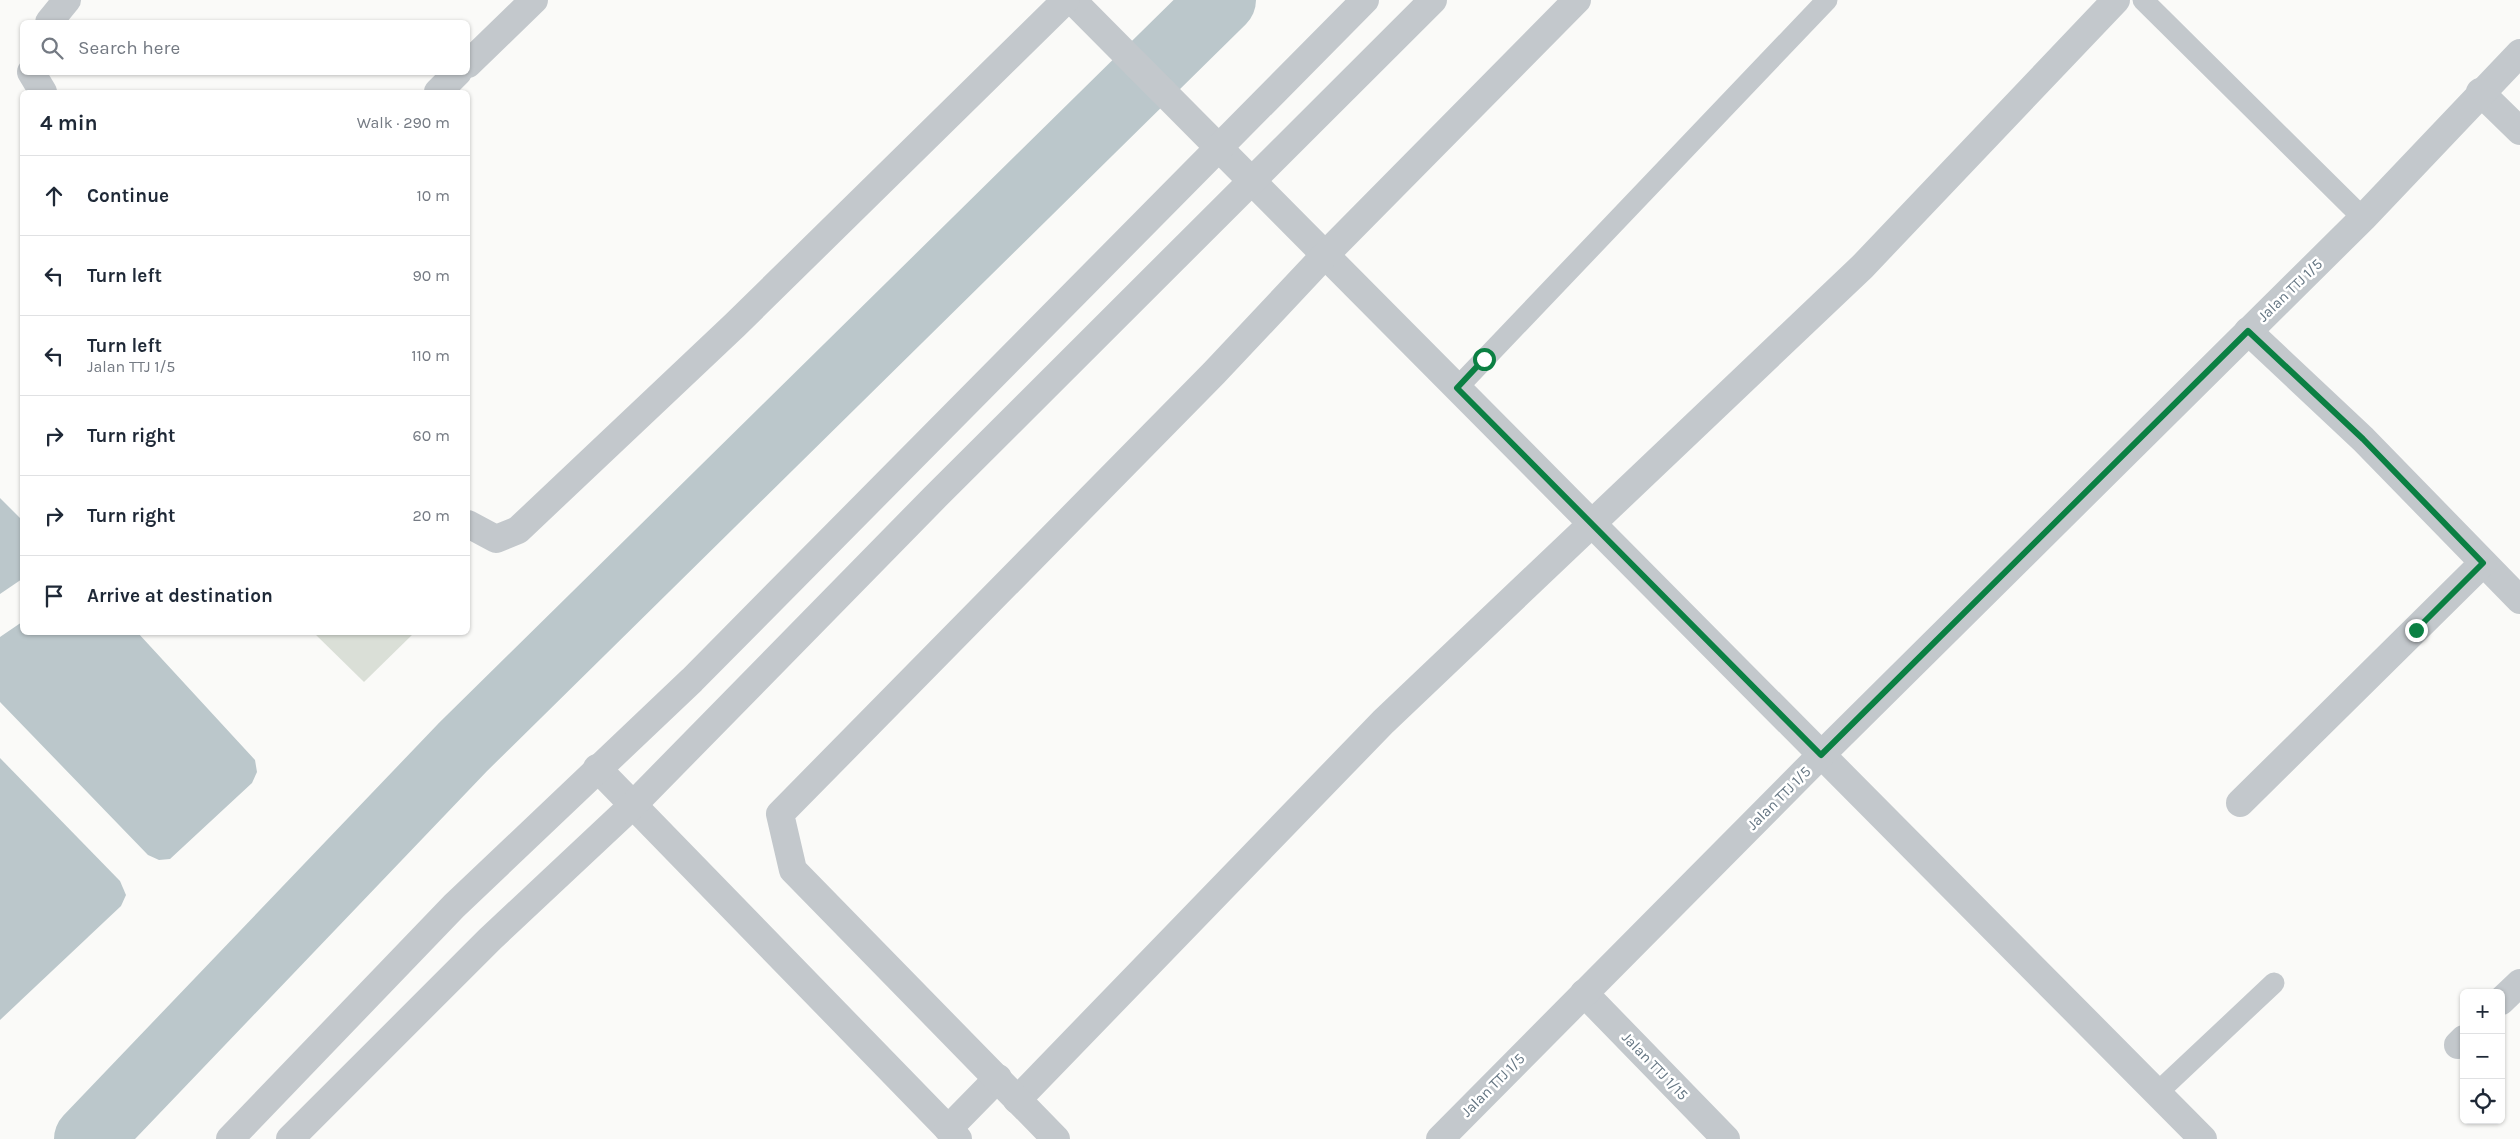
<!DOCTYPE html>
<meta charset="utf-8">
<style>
:root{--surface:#fff;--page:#f6f6f7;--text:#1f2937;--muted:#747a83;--line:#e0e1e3}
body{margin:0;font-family:Karla,sans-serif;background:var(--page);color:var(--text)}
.controls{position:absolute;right:15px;bottom:15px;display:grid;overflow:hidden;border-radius:8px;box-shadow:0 1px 4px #0004}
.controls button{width:45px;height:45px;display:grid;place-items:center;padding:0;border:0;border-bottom:1px solid var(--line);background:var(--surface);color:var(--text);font:25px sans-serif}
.stop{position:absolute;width:15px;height:15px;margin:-11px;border:4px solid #0b8043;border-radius:50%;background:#fff}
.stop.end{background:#0b8043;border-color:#fff;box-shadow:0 1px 5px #0008}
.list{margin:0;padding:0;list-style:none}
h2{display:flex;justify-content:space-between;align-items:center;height:65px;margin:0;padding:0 20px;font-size:21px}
h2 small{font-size:16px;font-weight:400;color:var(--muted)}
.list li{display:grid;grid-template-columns:32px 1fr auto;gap:15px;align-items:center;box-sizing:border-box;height:80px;padding:0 20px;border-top:1px solid var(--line)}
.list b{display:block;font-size:19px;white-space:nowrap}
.list p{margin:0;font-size:16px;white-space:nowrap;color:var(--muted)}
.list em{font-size:16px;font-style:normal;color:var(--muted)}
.icon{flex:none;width:28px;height:28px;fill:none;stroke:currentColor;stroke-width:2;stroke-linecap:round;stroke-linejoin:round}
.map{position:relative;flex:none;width:2520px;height:1139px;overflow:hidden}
.search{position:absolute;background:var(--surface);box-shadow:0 1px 4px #0004;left:20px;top:20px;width:450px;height:55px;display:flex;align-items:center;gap:12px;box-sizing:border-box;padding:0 18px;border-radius:8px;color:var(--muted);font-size:19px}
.panel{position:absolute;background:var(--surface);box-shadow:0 1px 4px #0004;left:20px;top:90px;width:450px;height:545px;border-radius:8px}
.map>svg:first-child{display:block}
</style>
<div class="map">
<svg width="2520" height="1139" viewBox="0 0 2520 1139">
<rect width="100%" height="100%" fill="#fafaf8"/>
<polygon fill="#dadfd7" points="314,633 414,633 364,682"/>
<g fill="#bbc7cb">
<polygon points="0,498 22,520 22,579 0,594"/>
<polygon points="22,622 22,632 138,633 255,760 257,772 252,783 170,859 159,860 148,855 0,702 0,637"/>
<polygon points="0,758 120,881 126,895 121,906 0,1020"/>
</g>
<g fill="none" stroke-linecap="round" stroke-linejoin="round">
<polyline stroke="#bbc7cb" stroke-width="68" points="88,1139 463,747 1222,0"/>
<g stroke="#c3c8cc" stroke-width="21">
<polyline points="2143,0 2363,218"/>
<polyline points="1457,388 1827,0"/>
<polyline points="2157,1093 2274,983"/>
</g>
<g stroke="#c3c8cc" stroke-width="28">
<polyline points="1072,0 2203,1139"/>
<polyline points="49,22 67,0"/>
<polyline points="468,64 534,0"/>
<polyline points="31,72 43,92"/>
<polyline points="438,92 458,72"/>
<polyline points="2480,92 2520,131"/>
<polyline points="2248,331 2363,439 2520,600"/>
<polyline points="468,524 496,539 518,530 735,325 1066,0"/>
<polyline points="597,768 958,1139"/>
<polyline points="2240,803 2483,563"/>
<polyline points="1584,993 1726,1139"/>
<polyline points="2501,1001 2520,983"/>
<polyline points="2458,1045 2464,1039"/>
<polyline points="1017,1100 1383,722 1862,267 2116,0"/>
<polyline points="948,1129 998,1078"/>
<polyline points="1056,1139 793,870 780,814 1214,373 1325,255 1577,0"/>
<polyline points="1440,1139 1821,755 2363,218 2520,53"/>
</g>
<g stroke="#c3c8cc" stroke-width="28">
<polyline points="230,1139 454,906 692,680 1365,0"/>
<polyline points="290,1139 490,939 633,805 935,497 1433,0"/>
</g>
</g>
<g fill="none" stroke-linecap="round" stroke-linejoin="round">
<polyline stroke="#0b8043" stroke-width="6" points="1484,359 1457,388 1821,755 2248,331 2363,439 2483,563 2416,630"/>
</g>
<g text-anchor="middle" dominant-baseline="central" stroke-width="5" stroke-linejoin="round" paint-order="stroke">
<g font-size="15" fill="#657683" stroke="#fff">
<text transform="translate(2290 290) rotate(-44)">Jalan TTJ 1/5</text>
<text transform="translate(1779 798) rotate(-45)">Jalan TTJ 1/5</text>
<text transform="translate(1655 1066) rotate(46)">Jalan TTJ 1/15</text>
<text transform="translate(1493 1085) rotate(-45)">Jalan TTJ 1/5</text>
</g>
</g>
</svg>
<div class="controls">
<button>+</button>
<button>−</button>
<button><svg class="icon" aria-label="locate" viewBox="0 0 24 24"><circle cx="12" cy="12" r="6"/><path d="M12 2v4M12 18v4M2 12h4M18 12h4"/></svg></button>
</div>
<div class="stop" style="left:1484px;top:359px"></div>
<div class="stop end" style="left:2416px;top:630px"></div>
<div class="search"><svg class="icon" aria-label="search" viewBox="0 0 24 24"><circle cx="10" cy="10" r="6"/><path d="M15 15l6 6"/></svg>Search here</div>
<section class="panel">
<h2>4 min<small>Walk · 290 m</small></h2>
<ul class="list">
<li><svg class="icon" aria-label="ahead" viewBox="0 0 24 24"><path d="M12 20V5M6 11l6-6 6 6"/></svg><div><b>Continue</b></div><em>10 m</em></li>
<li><svg class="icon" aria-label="left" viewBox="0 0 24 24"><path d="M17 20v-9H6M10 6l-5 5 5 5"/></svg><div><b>Turn left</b></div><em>90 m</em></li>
<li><svg class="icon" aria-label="left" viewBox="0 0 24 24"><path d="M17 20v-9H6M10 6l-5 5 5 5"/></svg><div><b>Turn left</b><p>Jalan TTJ 1/5</p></div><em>110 m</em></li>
<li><svg class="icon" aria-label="right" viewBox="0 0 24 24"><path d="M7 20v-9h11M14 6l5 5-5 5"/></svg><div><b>Turn right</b></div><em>60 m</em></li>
<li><svg class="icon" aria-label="right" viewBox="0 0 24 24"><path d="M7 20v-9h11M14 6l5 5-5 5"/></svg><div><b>Turn right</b></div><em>20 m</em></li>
<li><svg class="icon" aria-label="arrive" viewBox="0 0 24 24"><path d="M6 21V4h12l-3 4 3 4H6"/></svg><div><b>Arrive at destination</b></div></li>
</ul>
</section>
</div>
